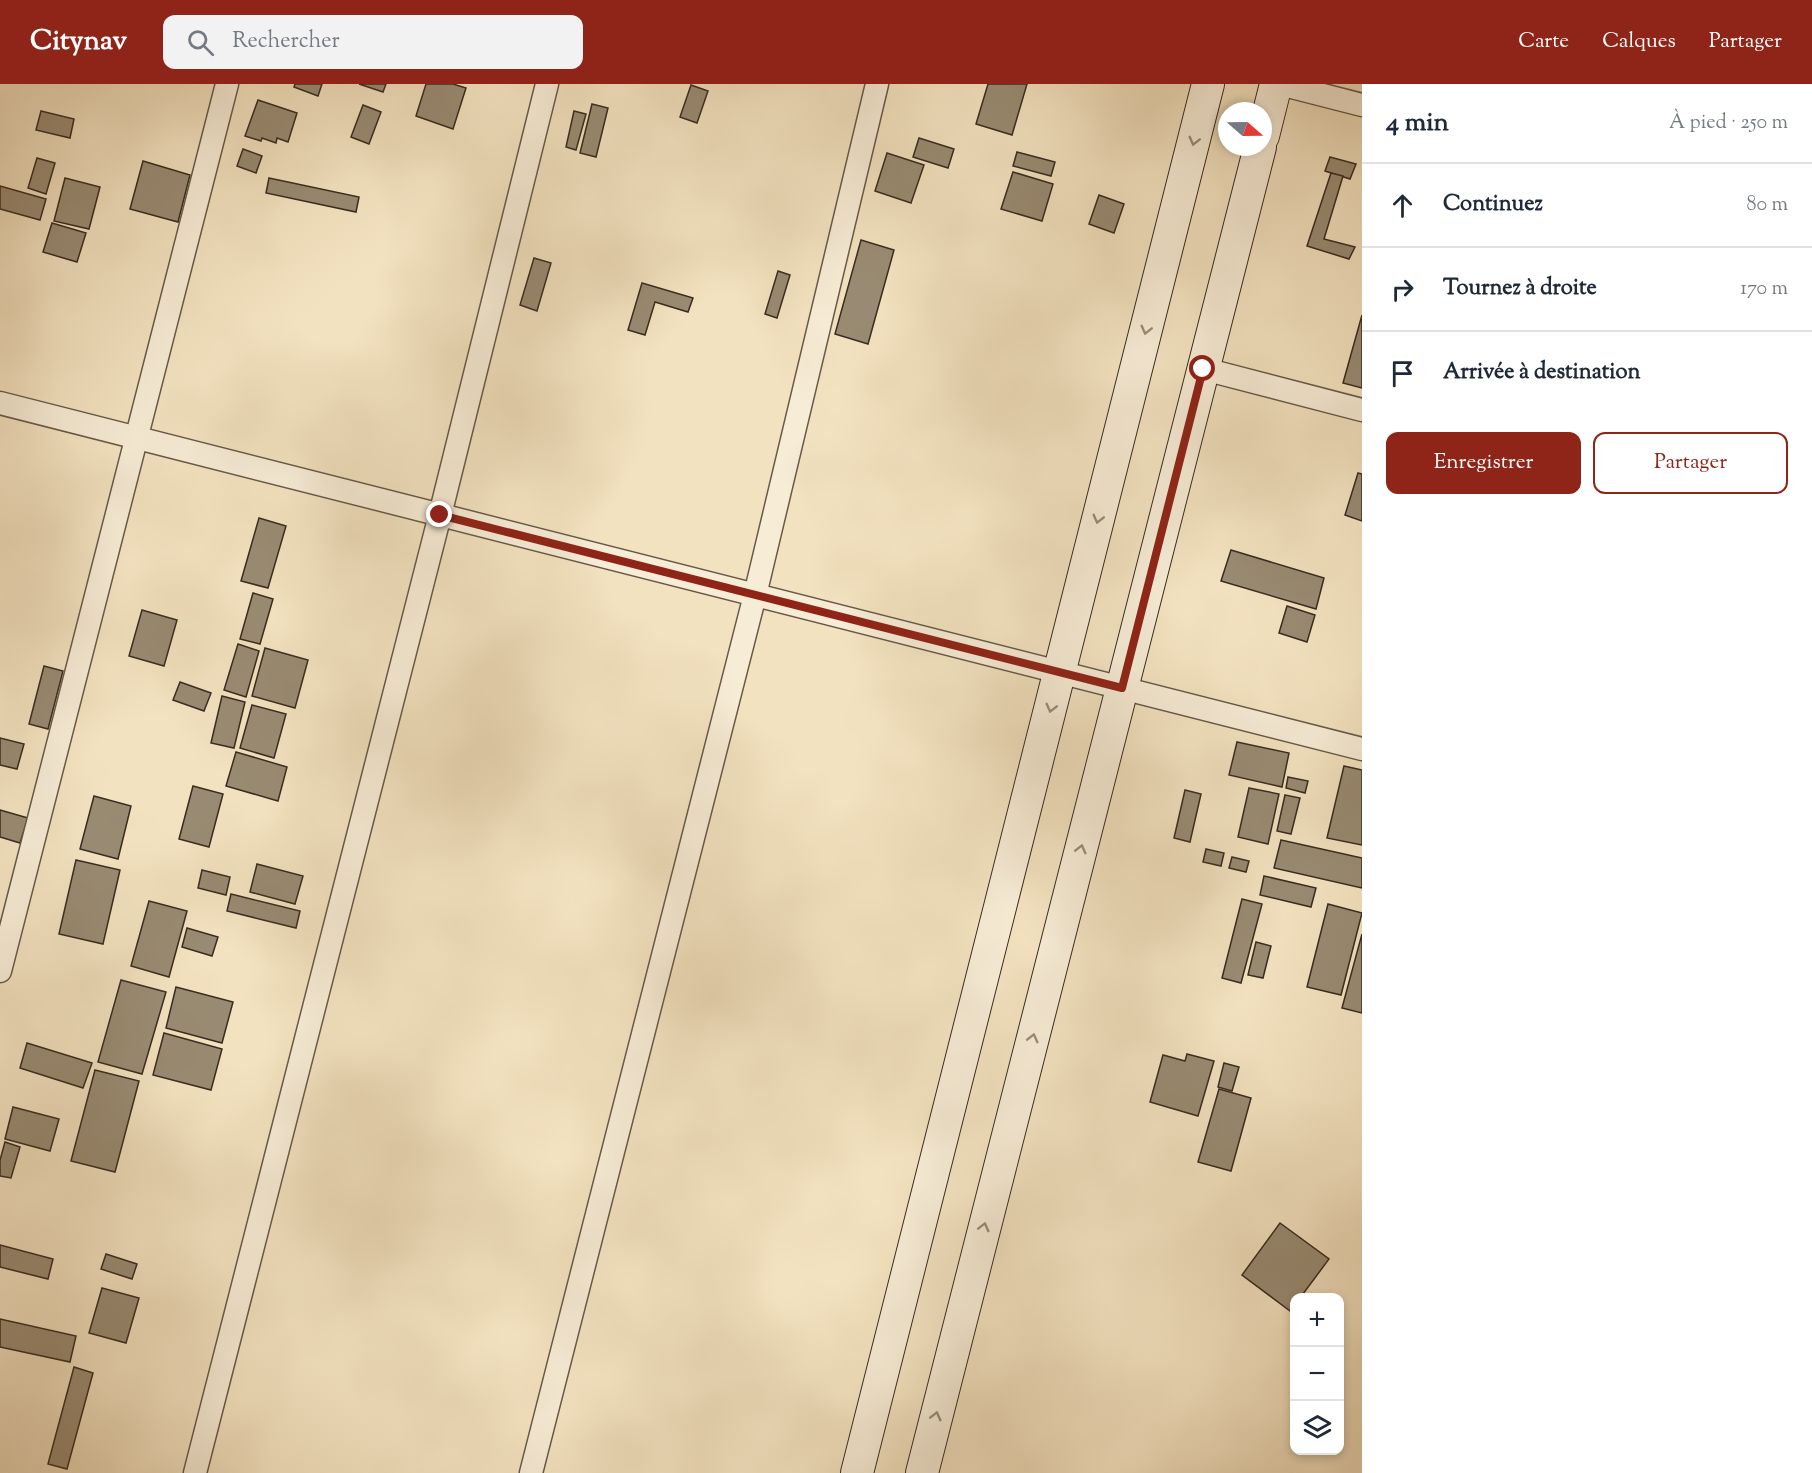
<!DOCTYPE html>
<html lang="fr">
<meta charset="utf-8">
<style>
:root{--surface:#fff;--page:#f2f2f3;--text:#1f2937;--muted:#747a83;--line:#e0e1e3;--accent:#8f2418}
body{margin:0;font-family:"Sorts Mill Goudy",serif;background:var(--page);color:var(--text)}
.controls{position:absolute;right:18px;bottom:18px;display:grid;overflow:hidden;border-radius:12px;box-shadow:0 3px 9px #0003}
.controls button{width:54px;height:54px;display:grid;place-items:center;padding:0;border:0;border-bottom:2px solid var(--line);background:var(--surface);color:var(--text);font:30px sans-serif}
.compass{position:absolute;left:1218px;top:18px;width:54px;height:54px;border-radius:50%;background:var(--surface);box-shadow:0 3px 9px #0003;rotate:110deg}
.stop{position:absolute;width:18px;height:18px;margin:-14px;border:4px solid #8f2418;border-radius:50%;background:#fff}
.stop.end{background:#8f2418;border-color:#fff;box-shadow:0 2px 6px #0008}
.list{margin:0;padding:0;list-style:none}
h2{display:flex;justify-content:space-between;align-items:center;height:78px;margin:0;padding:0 24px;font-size:26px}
h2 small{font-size:20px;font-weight:400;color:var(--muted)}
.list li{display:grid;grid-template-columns:39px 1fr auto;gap:18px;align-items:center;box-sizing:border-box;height:84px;padding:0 24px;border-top:2px solid var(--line)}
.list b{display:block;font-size:22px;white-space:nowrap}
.list em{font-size:20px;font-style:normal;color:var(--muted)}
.actions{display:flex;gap:12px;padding:18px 24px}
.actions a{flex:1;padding:14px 0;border:2px solid var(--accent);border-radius:12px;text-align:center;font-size:21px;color:var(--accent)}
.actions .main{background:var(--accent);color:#fff}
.icon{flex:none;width:33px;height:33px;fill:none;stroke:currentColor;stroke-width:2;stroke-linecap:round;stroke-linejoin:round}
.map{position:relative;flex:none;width:1362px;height:1389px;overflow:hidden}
header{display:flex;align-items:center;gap:36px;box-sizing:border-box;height:84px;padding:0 30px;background:var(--accent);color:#fff}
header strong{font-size:28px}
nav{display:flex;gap:33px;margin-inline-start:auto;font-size:21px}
.search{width:420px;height:54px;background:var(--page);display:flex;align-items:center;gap:15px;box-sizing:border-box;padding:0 21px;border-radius:12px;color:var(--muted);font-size:22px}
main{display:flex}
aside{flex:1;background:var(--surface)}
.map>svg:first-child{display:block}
</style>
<header>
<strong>Citynav</strong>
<div class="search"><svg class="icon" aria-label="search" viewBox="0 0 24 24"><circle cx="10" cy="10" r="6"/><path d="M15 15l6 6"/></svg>Rechercher</div>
<nav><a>Carte</a><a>Calques</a><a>Partager</a></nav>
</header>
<main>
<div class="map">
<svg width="1362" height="1389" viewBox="0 0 1362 1389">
<rect width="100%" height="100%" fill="#f3e2c0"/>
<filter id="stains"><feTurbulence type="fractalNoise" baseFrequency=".00333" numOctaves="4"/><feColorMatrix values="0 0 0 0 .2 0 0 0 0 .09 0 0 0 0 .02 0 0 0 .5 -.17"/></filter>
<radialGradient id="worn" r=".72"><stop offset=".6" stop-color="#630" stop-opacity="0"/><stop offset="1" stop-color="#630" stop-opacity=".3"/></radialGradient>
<g fill="#998b73" stroke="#382c20" stroke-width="1.5">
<polygon points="295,0 322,0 318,12 294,3"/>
<polygon points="359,0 386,0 383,8"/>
<polygon points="426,0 453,0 466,4 453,45 416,32"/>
<polygon points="988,0 1027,0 1012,51 976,40"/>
<polygon points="691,1 708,7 697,39 680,33"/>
<polygon points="258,16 297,29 288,58 277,54 276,59 262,54 261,57 245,52"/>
<polygon points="592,20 608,24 596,73 580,69"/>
<polygon points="363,21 381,28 369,60 351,53"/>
<polygon points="41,27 74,35 70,54 36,46"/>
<polygon points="574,27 586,30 576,66 566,63"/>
<polygon points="919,54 954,65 948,84 913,73"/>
<polygon points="243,65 262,72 256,89 237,82"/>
<polygon points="1017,68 1055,78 1051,92 1013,82"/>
<polygon points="887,69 924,81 911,119 875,107"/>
<polygon points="1330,73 1356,80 1350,95 1325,87"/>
<polygon points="37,74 55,79 46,110 28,104"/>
<polygon points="143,77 190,91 178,138 130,125"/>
<polygon points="1013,88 1053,100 1042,137 1001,125"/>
<polygon points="1331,89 1343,92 1324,155 1355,163 1349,175 1307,162"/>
<polygon points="65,94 100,103 89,145 54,137"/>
<polygon points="269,94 359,113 356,128 266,109"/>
<polygon points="0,102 46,115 40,136 0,125"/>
<polygon points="1099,111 1124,120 1114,149 1089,140"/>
<polygon points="52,139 86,149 77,178 43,168"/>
<polygon points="861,156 894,166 868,260 835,250"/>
<polygon points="534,174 551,179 537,227 520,221"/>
<polygon points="778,187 790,191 777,234 765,230"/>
<polygon points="642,199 693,214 688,228 655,218 645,251 628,246"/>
<polygon points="1362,231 1362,304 1343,299"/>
<polygon points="1358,389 1362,390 1362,437 1345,431"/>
<polygon points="259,434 286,442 268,504 241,497"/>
<polygon points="1231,466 1324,494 1316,525 1221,497"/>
<polygon points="253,509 273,515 260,560 240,555"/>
<polygon points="1287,522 1315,531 1307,558 1279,549"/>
<polygon points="142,526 177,536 164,582 129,572"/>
<polygon points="238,560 259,567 246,613 224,606"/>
<polygon points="265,564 308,576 295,624 252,612"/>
<polygon points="44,582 63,587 48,645 29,640"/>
<polygon points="180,598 211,609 204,627 173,616"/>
<polygon points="222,612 245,618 234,664 211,659"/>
<polygon points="252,621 286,630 274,674 240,664"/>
<polygon points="0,654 24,660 17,685 0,681"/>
<polygon points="1237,658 1289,669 1282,703 1229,691"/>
<polygon points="236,668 287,683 278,717 226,702"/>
<polygon points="1344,682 1362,686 1362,761 1327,754"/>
<polygon points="1288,693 1308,697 1305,709 1286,704"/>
<polygon points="193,702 223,710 209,763 179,755"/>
<polygon points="1249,704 1279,710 1268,760 1238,753"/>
<polygon points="1185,706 1201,710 1190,758 1174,754"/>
<polygon points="1285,711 1300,714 1291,750 1277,747"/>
<polygon points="94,712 131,722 118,775 80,765"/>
<polygon points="0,726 28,734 20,759 0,753"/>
<polygon points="1281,756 1362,774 1362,804 1274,784"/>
<polygon points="1206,765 1224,769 1221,782 1203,778"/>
<polygon points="1232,773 1249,777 1246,788 1229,784"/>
<polygon points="76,776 120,786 103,860 59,850"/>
<polygon points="257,780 303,792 295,820 250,808"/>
<polygon points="202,786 230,793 226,811 198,804"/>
<polygon points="1264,792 1316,804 1311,823 1260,811"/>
<polygon points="231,810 300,827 296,844 227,827"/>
<polygon points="1242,815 1262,820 1241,899 1222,894"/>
<polygon points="149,817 187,827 169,893 131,882"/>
<polygon points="1328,820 1362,829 1341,911 1307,903"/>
<polygon points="187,844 218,853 212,872 182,863"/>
<polygon points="1362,850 1362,929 1342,924"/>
<polygon points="1256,858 1271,862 1263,894 1248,891"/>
<polygon points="121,896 166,908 142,990 98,978"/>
<polygon points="176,903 233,918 222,959 166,944"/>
<polygon points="164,949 222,965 211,1006 153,991"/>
<polygon points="27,959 92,979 83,1004 20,984"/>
<polygon points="1187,970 1214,977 1198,1032 1150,1018 1163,971 1185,977"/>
<polygon points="1224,979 1239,983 1232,1007 1218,1003"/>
<polygon points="95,986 139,997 115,1088 71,1077"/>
<polygon points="1219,1005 1251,1014 1231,1087 1198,1078"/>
<polygon points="13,1023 59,1035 50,1067 5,1055"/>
<polygon points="5,1058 20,1063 11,1094 0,1092 0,1076"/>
<polygon points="1280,1139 1329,1175 1300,1214 1294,1214 1294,1221 1290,1227 1242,1191"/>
<polygon points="0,1161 53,1175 48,1195 0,1183"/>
<polygon points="106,1170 137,1180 132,1195 101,1185"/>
<polygon points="102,1204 139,1214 126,1259 89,1249"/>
<polygon points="0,1235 76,1252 70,1278 0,1263"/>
<polygon points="74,1283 93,1289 67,1385 48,1380"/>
</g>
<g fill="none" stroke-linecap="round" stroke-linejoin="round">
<defs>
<g id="street">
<polyline points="1280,0 1362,21"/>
<polyline points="1204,285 1362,326"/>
<polyline points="0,319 1362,665"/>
<polyline points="0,887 227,0"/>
<polyline points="195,1389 440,431 547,0"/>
<polyline points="531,1389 755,511 877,0"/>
</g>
<g id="secondary">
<polyline points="1263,52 1276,0"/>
<polyline points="857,1389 1208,0"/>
<polyline points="922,1389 1260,63"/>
</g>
</defs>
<use href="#street" stroke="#675a48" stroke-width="25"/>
<use href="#secondary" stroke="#382c20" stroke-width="34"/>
<use href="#street" stroke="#f7ecd6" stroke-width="22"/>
<use href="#secondary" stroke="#f7ecd6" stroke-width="32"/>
</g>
<defs><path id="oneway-chevron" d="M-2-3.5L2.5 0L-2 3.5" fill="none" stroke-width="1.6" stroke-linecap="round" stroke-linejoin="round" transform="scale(1.5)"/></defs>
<g stroke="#988c7b">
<use href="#oneway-chevron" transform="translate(1194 57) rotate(104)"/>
<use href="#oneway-chevron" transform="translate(1146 246) rotate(104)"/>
<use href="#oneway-chevron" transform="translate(1098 435) rotate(104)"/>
<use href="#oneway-chevron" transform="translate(1051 624) rotate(104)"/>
<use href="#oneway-chevron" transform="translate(1081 765) rotate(-76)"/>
<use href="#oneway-chevron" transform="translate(1033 954) rotate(-76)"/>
<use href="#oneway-chevron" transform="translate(984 1143) rotate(-76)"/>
<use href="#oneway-chevron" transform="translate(936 1332) rotate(-76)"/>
</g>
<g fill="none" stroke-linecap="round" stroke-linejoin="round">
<polyline stroke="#8f2418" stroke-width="8" points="440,431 1122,604 1203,285"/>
</g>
<rect width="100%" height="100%" filter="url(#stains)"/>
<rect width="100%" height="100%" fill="url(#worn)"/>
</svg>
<div class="controls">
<button>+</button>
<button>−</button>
<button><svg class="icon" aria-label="layers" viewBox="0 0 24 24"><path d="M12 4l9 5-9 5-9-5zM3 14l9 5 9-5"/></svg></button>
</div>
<svg class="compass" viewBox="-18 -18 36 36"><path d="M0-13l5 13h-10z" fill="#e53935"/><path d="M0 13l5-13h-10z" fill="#747a83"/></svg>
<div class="stop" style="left:1203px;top:285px"></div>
<div class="stop end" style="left:440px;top:431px"></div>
</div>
<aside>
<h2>4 min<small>À pied · 250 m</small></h2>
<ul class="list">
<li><svg class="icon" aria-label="ahead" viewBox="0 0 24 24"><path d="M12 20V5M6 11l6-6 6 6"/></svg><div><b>Continuez</b></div><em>80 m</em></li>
<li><svg class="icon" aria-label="right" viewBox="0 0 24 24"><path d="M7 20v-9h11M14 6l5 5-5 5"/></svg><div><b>Tournez à droite</b></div><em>170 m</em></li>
<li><svg class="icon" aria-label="arrive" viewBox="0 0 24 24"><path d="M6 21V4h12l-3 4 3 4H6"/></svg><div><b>Arrivée à destination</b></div></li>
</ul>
<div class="actions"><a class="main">Enregistrer</a><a>Partager</a></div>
</aside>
</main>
